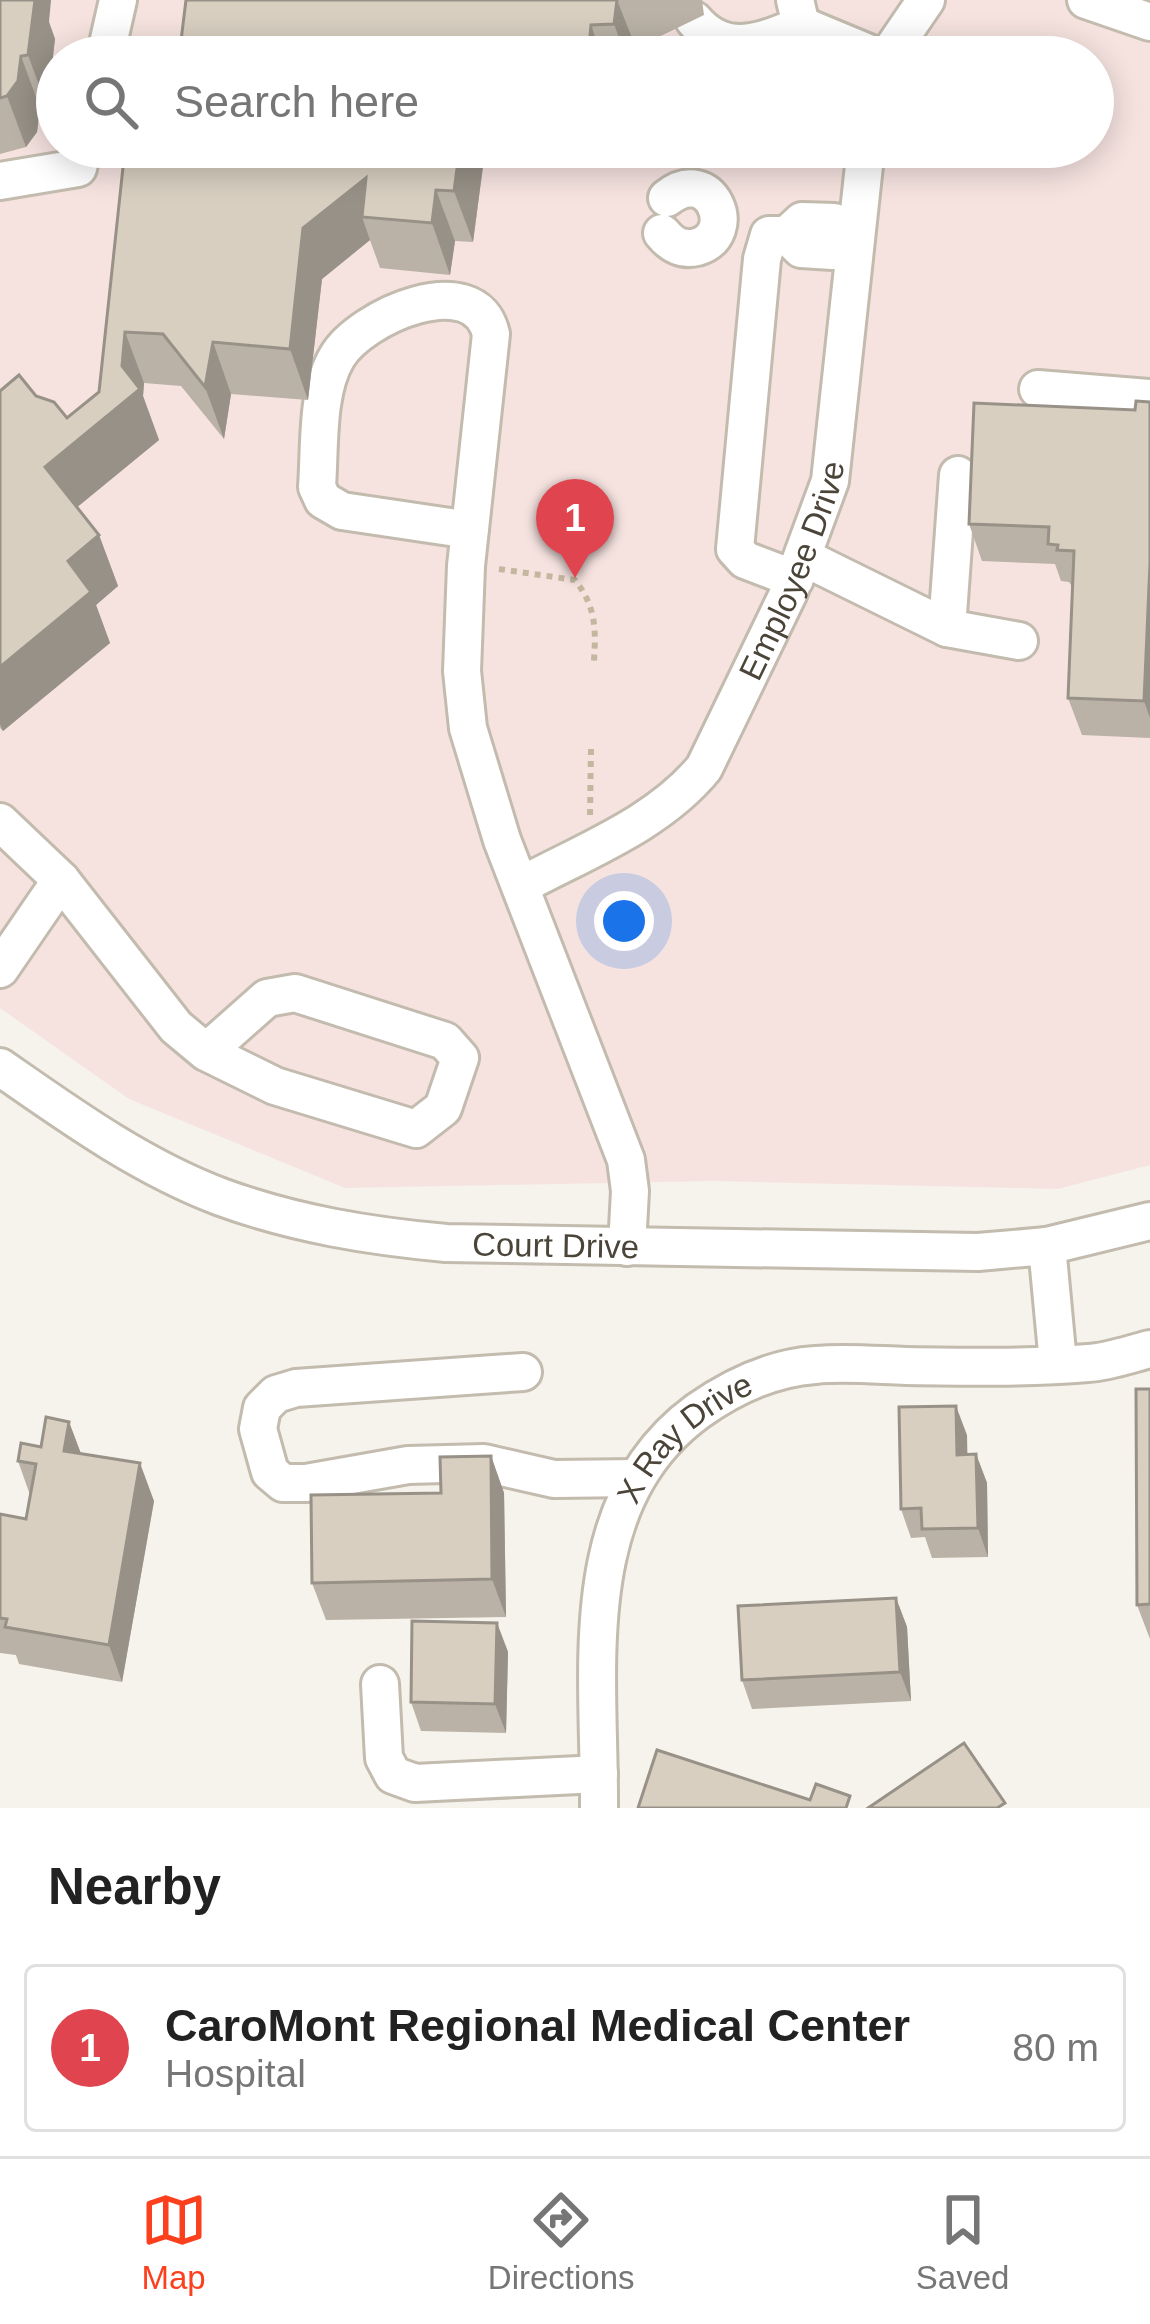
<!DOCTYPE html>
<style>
:root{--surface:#fff;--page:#f2f2f2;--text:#222;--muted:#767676;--line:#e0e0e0;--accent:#fc3f1d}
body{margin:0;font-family:Helvetica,sans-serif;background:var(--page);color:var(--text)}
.you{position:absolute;left:624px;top:921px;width:42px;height:42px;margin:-30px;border:9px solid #fff;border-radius:50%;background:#1a73e8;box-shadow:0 0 0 18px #1a73e833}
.badge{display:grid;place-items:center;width:78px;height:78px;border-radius:50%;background:var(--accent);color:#fff;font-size:39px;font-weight:700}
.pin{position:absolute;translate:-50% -99px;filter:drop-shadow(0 3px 6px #0008)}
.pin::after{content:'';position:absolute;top:63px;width:42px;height:36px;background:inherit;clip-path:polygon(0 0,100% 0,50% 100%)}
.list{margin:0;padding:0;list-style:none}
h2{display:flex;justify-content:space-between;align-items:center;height:156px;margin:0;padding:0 48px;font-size:51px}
h2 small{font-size:39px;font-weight:400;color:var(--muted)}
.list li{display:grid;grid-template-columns:78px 1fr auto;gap:36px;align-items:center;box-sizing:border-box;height:168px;margin:0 24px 24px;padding:0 24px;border:3px solid var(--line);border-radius:12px}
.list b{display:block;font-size:45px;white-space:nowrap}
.list p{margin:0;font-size:39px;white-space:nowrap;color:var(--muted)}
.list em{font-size:39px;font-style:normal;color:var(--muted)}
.icon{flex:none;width:66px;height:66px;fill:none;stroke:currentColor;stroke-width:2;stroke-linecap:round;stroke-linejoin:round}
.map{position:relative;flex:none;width:1150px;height:1808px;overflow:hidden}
.search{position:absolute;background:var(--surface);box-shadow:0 6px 30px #0003;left:36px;right:36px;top:36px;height:132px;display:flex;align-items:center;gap:30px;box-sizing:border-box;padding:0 42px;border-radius:66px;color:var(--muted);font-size:45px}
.sheet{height:348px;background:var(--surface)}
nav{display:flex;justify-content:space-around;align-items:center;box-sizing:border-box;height:168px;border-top:3px solid var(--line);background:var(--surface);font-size:33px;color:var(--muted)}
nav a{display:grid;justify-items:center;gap:6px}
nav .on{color:var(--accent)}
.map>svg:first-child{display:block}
</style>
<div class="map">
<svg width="1150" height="1808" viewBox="0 0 1150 1808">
<rect width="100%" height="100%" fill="#f6f3ec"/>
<path fill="#f6e3e0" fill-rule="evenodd" d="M0,0H1150V1165L1058,1189L713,1181L345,1188L129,1099L0,1008ZM57,57H1093V147H57Z"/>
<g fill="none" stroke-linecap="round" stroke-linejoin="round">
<defs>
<g id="minor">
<polyline points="1086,0 1150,22"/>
<path d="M694,20C725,57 762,42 801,25L795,0"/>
<polyline points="801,25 878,57"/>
<polyline points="105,57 118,0"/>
<polyline points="887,57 926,0"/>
<polyline points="0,181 78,168 83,147"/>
<polygon points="802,221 834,222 843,237 833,251 801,249 787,235"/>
<path d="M662,233C671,244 681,251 697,247C741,234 711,163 667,198"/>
<polyline points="787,235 769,235 762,259 735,549 745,560 795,579"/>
<polyline points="1038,389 1150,398"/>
<path d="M470,530L342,511L323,500L317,487C320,447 316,392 337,357C360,317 475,266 491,334L466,566L462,671L468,728L502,840L626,1160L630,1191L627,1247"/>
<polyline points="803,557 947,628 1019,641"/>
<polyline points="947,628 958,475"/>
<polyline points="0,822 61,880 176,1027 206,1052 275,1086 416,1129 443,1108 460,1058 445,1041 295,993 267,998 206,1052"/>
<path id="s1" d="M522,885C585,851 658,824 704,768L789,592L830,481L866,147"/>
<polyline points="0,969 61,880"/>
<path id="s2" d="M0,1067C69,1115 141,1167 221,1197C295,1224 369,1236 446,1243L978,1252L1047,1246L1150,1221"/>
<polyline points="1047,1246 1058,1363"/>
<polyline points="523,1372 296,1388 276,1394 262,1408 258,1429 270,1472 283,1483 306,1483 408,1465 484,1463 554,1479 637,1478"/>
<polyline points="380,1684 384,1758 393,1775 415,1783 599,1774"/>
<path id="s3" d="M599,1808C600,1671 572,1503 698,1411C732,1387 772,1368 815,1365C845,1362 876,1365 906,1366C966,1367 1028,1368 1088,1363C1108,1362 1130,1354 1150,1349"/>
</g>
</defs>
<use href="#minor" stroke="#c2bbae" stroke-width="42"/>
<g stroke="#c4b79f" stroke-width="6" stroke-dasharray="6 6" stroke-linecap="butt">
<path d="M499,569L575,580C596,607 596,628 594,661"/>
<polyline points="590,815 591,748"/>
</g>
<use href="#minor" stroke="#fff" stroke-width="36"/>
</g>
<g fill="#bab2a6">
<polygon points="0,0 49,22 55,39 47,107 40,108 37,132 26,147 0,154"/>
<polygon points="186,0 702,0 704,15 636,48 635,57 179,57"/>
<polygon points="485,151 473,242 455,241 450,275 380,268 370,240 322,279 308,400 231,394 224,439 181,386 144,383 143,396 159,440 77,507 99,535 118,586 96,605 110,643 3,731 0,728 0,391 36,396 67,418 99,392 168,162"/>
<polygon points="1150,402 1150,738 1082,735 1068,698 1073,588 1069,582 1061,581 1055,564 982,561 969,524"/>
<polygon points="1150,1389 1150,1639 1137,1605"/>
<polygon points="69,1422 81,1454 154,1501 122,1682 19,1664 16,1655 0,1653 0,1514 26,1519 30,1495 18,1461 41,1447"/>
<polygon points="967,1435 967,1454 976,1454 987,1483 988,1557 932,1558 925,1537 911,1538 901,1509"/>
<polygon points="491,1456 504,1493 506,1617 326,1620 312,1583"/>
<polygon points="896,1598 907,1627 911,1701 752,1709 742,1680"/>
<polygon points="497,1623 508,1652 506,1733 421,1731 411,1702"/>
</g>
<g fill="#979187">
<polygon points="35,0 51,0 49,22 55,39 47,107 28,55"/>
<polygon points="617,0 636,48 635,57 626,57 614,24"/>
<polygon points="591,25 602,57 588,57"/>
<polygon points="21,56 40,108 37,132 26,147 7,96"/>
<polygon points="460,147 483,147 485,151 473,242 454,191"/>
<polygon points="366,178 362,217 370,240 322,279 308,400 290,349 303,228"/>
<polygon points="436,190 455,241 450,275 432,223"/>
<polygon points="125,332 144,383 143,396 159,440 64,518 45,467 122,366"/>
<polygon points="213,342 231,394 224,439 205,387"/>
<polygon points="99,535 118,586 96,605 110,643 3,731 0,724 0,667 68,561"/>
<polygon points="1150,564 1150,718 1144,701"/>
<polygon points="956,1406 967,1435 968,1484 957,1455"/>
<polygon points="69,1422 83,1459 64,1451"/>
<polygon points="976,1454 987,1483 988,1557 978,1528"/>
<polygon points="491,1456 504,1493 506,1617 492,1579"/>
<polygon points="140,1463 154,1501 122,1682 109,1645"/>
<polygon points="896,1598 907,1627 911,1701 900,1672"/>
<polygon points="497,1623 508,1652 506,1733 495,1704"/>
</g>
<g fill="#d8cfc1" stroke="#979187" stroke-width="3">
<polygon points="0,0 35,0 28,55 21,56 18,81 7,96 0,98"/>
<polygon points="186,0 617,0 614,24 591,25 588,57 179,57"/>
<polygon points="169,147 460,147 454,191 436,190 432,223 362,217 366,178 303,228 290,349 213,342 205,387 163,334 125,332 122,366 140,389 45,467 99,535 68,561 91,592 0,667 0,391 19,375 36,396 54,402 67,418 99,392 124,158 168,162"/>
<polygon points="1136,401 1150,402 1150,563 1144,701 1068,698 1074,551 1057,550 1058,545 1048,544 1049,527 969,524 974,403 1135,410"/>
<polygon points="1136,1389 1150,1389 1150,1604 1137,1605"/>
<polygon points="956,1406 957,1455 976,1454 978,1528 922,1529 921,1508 901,1509 899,1407"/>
<polygon points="46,1417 69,1422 64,1451 140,1463 109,1645 5,1627 7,1619 0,1618 0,1514 26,1519 36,1464 18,1461 21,1443 41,1447"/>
<polygon points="491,1456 492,1579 312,1583 311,1495 441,1493 440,1457"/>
<polygon points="896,1598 900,1672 742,1680 738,1606"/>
<polygon points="412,1621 497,1623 495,1704 411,1702"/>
<polygon points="964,1743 1005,1803 997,1808 868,1808"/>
<polygon points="657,1750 810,1800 816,1784 850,1796 846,1808 638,1808"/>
</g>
<g text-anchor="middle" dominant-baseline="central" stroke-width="9" stroke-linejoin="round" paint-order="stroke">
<g font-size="33" fill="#4b4439" stroke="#fff">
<text stroke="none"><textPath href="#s1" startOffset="435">Employee Drive</textPath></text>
<text stroke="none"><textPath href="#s2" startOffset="597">Court Drive</textPath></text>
<text stroke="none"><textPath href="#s3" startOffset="399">X Ray Drive</textPath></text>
</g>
</g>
</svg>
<div class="you"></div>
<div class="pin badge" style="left:575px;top:578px;background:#e0444e">1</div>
<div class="search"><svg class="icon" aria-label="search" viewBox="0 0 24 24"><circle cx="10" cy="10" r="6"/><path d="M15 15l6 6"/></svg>Search here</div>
</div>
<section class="sheet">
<h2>Nearby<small></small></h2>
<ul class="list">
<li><span class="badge" style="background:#e0444e">1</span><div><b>CaroMont Regional Medical Center</b><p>Hospital</p></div><em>80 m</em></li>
</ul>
</section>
<nav>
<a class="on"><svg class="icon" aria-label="map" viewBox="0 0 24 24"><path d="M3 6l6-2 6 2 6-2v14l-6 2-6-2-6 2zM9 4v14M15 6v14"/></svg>Map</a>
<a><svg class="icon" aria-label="directions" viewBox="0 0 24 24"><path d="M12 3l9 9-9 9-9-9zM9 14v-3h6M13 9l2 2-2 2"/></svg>Directions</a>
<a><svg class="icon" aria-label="saved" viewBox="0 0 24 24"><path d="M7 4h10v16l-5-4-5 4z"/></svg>Saved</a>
</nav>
